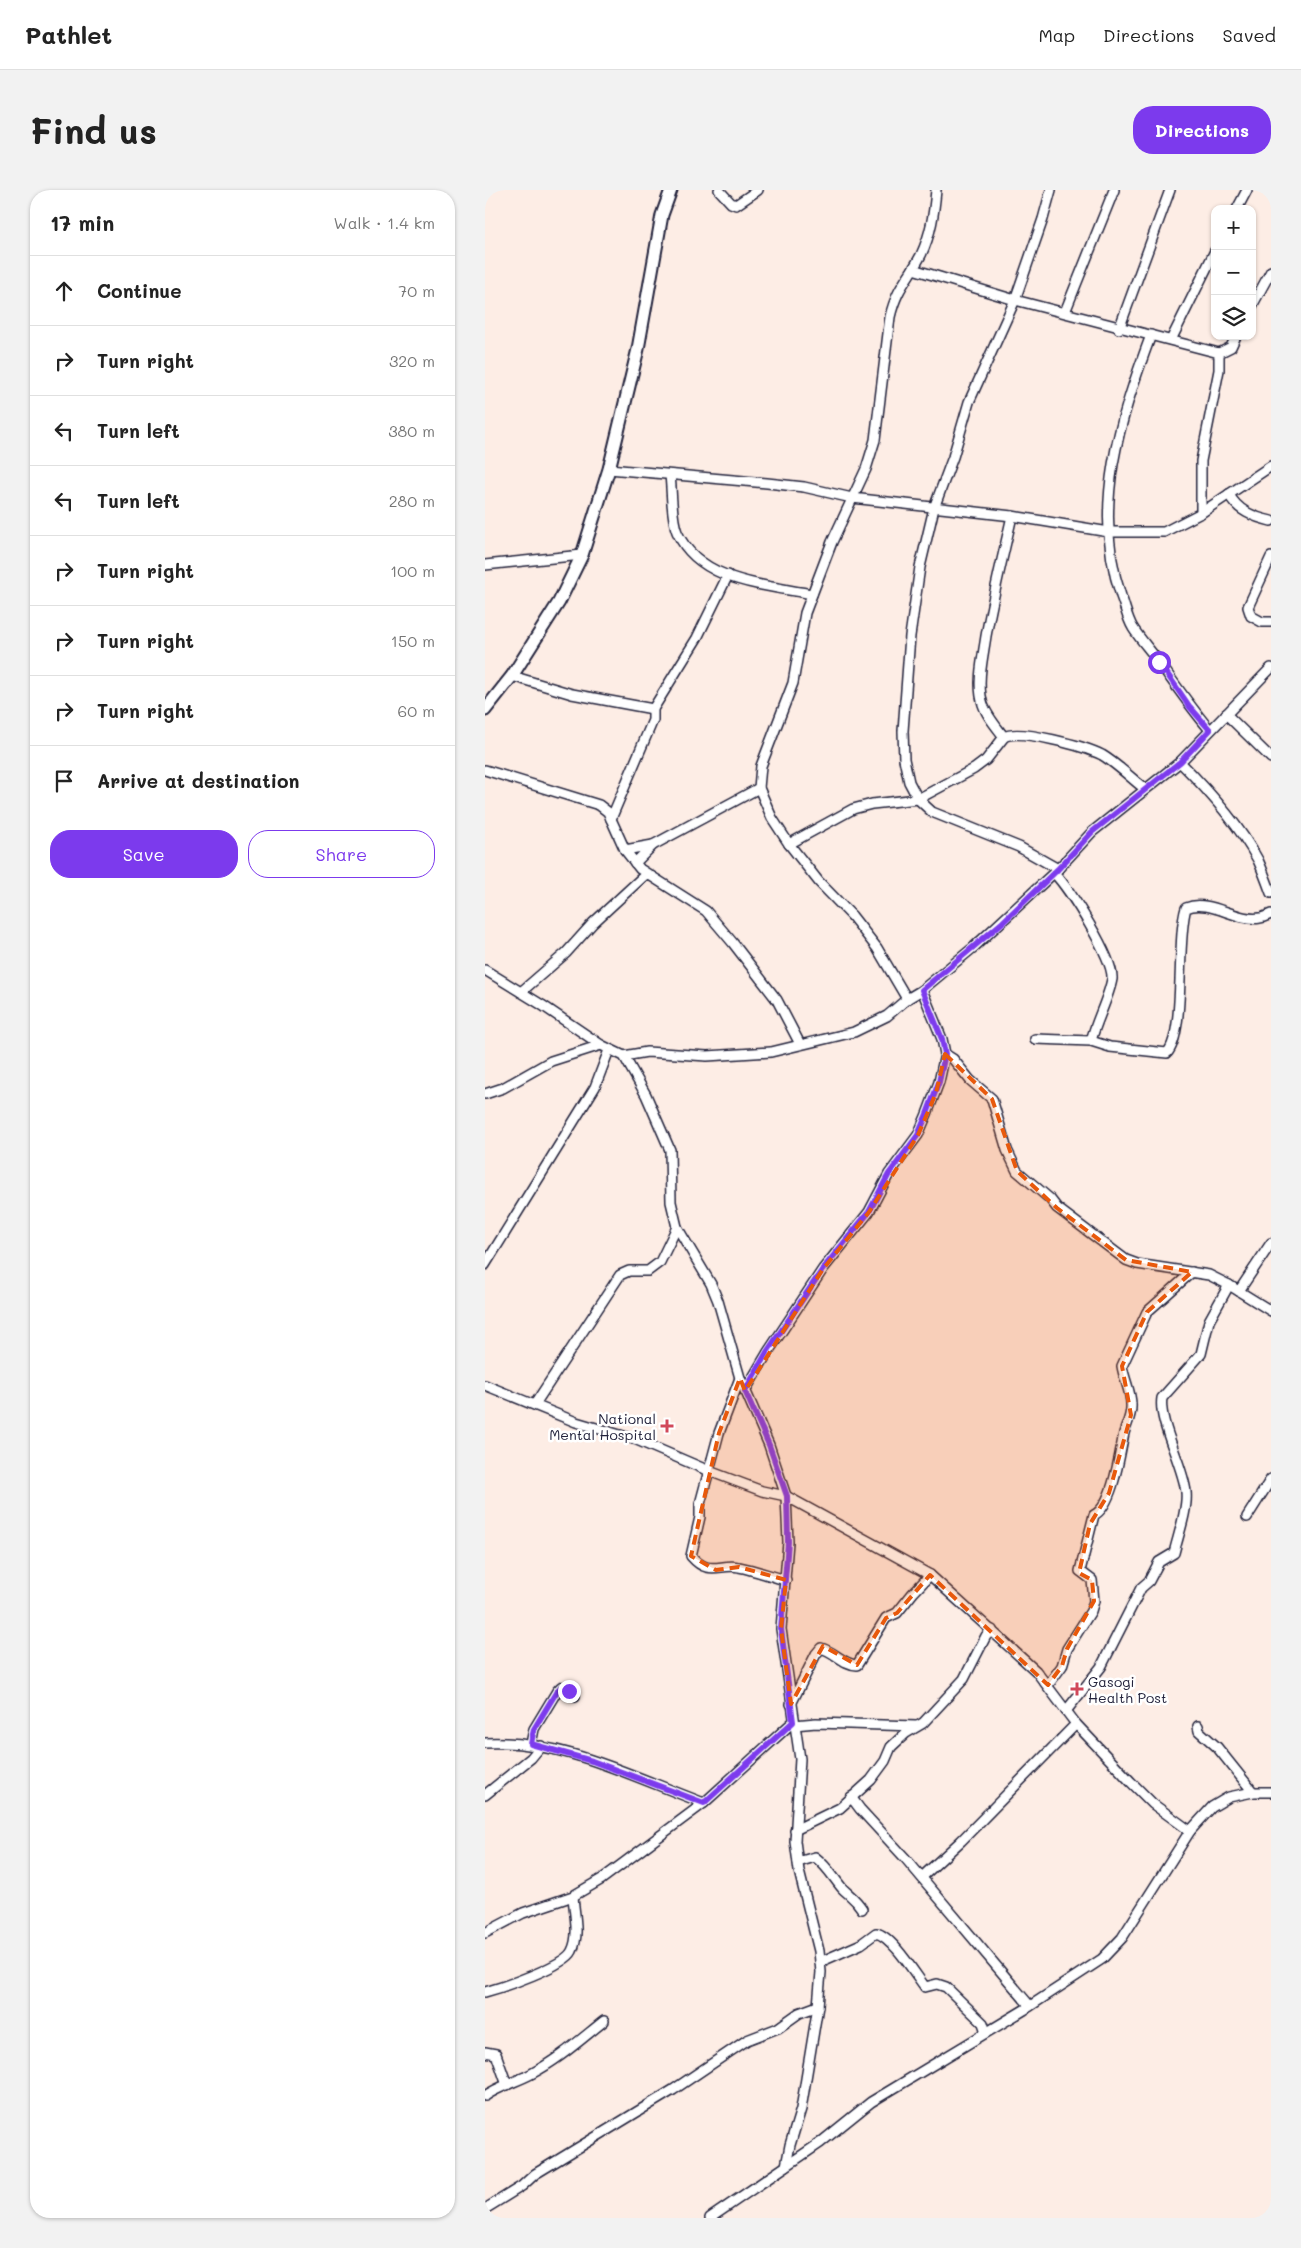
<!DOCTYPE html>
<meta charset="utf-8">
<style>
:root{--surface:#fff;--page:#f2f2f2;--text:#222;--muted:#767676;--line:#e0e0e0;--accent:#7c3aed}
body{margin:0;font-family:Mali,sans-serif;background:var(--page);color:var(--text)}
.controls{position:absolute;right:15px;top:15px;display:grid;overflow:hidden;border-radius:10px;box-shadow:0 1px 4px #0004}
.controls button{width:45px;height:45px;display:grid;place-items:center;padding:0;border:0;border-bottom:1px solid var(--line);background:var(--surface);color:var(--text);font:25px sans-serif}
.stop{position:absolute;width:15px;height:15px;margin:-11px;border:4px solid #7c3aed;border-radius:50%;background:#fff}
.stop.end{background:#7c3aed;border-color:#fff;box-shadow:0 1px 5px #0008}
.list{margin:0;padding:0;list-style:none}
h2{display:flex;justify-content:space-between;align-items:center;height:65px;margin:0;padding:0 20px;font-size:21px}
h2 small{font-size:16px;font-weight:400;color:var(--muted)}
.list li{display:grid;grid-template-columns:32px 1fr auto;gap:15px;align-items:center;box-sizing:border-box;height:70px;padding:0 20px;border-top:1px solid var(--line)}
.list b{display:block;font-size:19px;white-space:nowrap}
.list em{font-size:16px;font-style:normal;color:var(--muted)}
.actions{display:flex;gap:10px;padding:15px 20px}
.actions a{flex:1;padding:11px 0;border:1px solid var(--accent);border-radius:20px;text-align:center;font-size:18px;color:var(--accent)}
.actions .main{background:var(--accent);color:#fff}
.icon{flex:none;width:28px;height:28px;fill:none;stroke:currentColor;stroke-width:2;stroke-linecap:round;stroke-linejoin:round}
.map{position:relative;flex:none;width:786px;height:2028px;overflow:hidden;border-radius:20px}
header{display:flex;align-items:center;gap:30px;box-sizing:border-box;height:70px;padding:0 25px;background:var(--surface);border-bottom:1px solid var(--line)}
header strong{font-size:24px}
nav{display:flex;gap:28px;margin-inline-start:auto;font-size:18px}
.intro{display:flex;align-items:center;justify-content:space-between;box-sizing:border-box;height:120px;padding:0 30px}
h1{margin:0;font-size:35px}
.button{padding:12px 22px;border-radius:20px;background:var(--accent);color:#fff;font-size:18px;font-weight:700}
main{display:flex;gap:30px;padding:0 30px}
aside{flex:1;background:var(--surface);border-radius:20px;box-shadow:0 1px 4px #0004}
.map>svg:first-child{display:block}
</style>
<header>
<strong>Pathlet</strong>
<nav><a>Map</a><a>Directions</a><a>Saved</a></nav>
</header>
<div class="intro"><h1>Find us</h1><a class="button">Directions</a></div>
<main>
<aside>
<h2>17 min<small>Walk · 1.4 km</small></h2>
<ul class="list">
<li><svg class="icon" aria-label="ahead" viewBox="0 0 24 24"><path d="M12 20V5M6 11l6-6 6 6"/></svg><div><b>Continue</b></div><em>70 m</em></li>
<li><svg class="icon" aria-label="right" viewBox="0 0 24 24"><path d="M7 20v-9h11M14 6l5 5-5 5"/></svg><div><b>Turn right</b></div><em>320 m</em></li>
<li><svg class="icon" aria-label="left" viewBox="0 0 24 24"><path d="M17 20v-9H6M10 6l-5 5 5 5"/></svg><div><b>Turn left</b></div><em>380 m</em></li>
<li><svg class="icon" aria-label="left" viewBox="0 0 24 24"><path d="M17 20v-9H6M10 6l-5 5 5 5"/></svg><div><b>Turn left</b></div><em>280 m</em></li>
<li><svg class="icon" aria-label="right" viewBox="0 0 24 24"><path d="M7 20v-9h11M14 6l5 5-5 5"/></svg><div><b>Turn right</b></div><em>100 m</em></li>
<li><svg class="icon" aria-label="right" viewBox="0 0 24 24"><path d="M7 20v-9h11M14 6l5 5-5 5"/></svg><div><b>Turn right</b></div><em>150 m</em></li>
<li><svg class="icon" aria-label="right" viewBox="0 0 24 24"><path d="M7 20v-9h11M14 6l5 5-5 5"/></svg><div><b>Turn right</b></div><em>60 m</em></li>
<li><svg class="icon" aria-label="arrive" viewBox="0 0 24 24"><path d="M6 21V4h12l-3 4 3 4H6"/></svg><div><b>Arrive at destination</b></div></li>
</ul>
<div class="actions"><a class="main">Save</a><a>Share</a></div>
</aside>
<div class="map">
<svg width="786" height="2028" viewBox="0 0 786 2028">
<rect width="100%" height="100%" fill="#fdede5"/>
<filter id="ink" filterUnits="userSpaceOnUse"><feTurbulence type="fractalNoise" baseFrequency=".02" numOctaves="2"/><feDisplacementMap in="SourceGraphic" scale="10" xChannelSelector="R" yChannelSelector="G"/><feConvolveMatrix kernelMatrix="1 2 1 2 8 2 1 2 1" color-interpolation-filters="sRGB"/></filter>
<g filter="url(#ink)">
<g fill="none" stroke-linecap="round" stroke-linejoin="round">
<defs>
<g id="minor">
<polyline points="234,0 246,13 251,15 273,0"/>
<polyline points="566,0 558,29 530,110 484,212 468,267 449,318 435,377 425,446 418,541 419,569 424,592 433,609 447,622 534,657 573,679"/>
<polyline points="752,19 762,0"/>
<polyline points="428,79 530,110 734,163"/>
<polyline points="767,116 786,81"/>
<polyline points="580,122 629,0"/>
<polyline points="634,139 685,0"/>
<path d="M666,145C635,228 606,318 636,406C640,416 642,428 648,438C655,449 665,460 673,471C690,494 706,518 725,540"/>
<polyline points="686,150 730,61"/>
<polyline points="124,279 282,293 319,297 367,308 527,326 624,342 679,342 716,323 786,276"/>
<path d="M185,285C187,301 186,328 192,342C214,392 280,395 327,404"/>
<path d="M744,304C752,321 769,327 786,331"/>
<polyline points="716,323 716,271 734,180 734,163 746,157 751,146"/>
<polyline points="786,367 763,417 766,426 777,432 786,432"/>
<polyline points="0,375 97,365"/>
<polyline points="243,385 212,448 168,519 168,530 126,629 140,660 155,679 221,721 248,753 292,810 315,854"/>
<polyline points="27,486 87,504 168,519"/>
<polyline points="741,524 786,568"/>
<path d="M519,547C511,536 500,524 497,511C492,491 498,467 501,446C508,406 518,366 527,326"/>
<path d="M695,572C724,601 753,633 773,670C778,681 782,692 786,703"/>
<polyline points="0,580 114,615 123,622 126,629"/>
<path d="M304,654L368,619L387,614L433,609L489,579L501,570L519,547C534,538 601,557 617,565C632,574 646,588 660,599"/>
<polyline points="140,660 168,655"/>
<polyline points="150,673 168,655 274,598"/>
<path d="M569,683C584,698 629,769 627,789C624,807 611,831 606,851"/>
<polyline points="0,780 57,815 116,855 139,866 161,905 185,960 186,1012 192,1037 226,1094 233,1111 255,1188 284,1255 301,1306 303,1352 296,1439 315,1569 310,1651 314,1681 334,1761 336,1782 333,1816 316,1919 305,1955 301,1976"/>
<polyline points="36,802 81,763 108,733 161,684"/>
<path d="M422,809L392,758L367,726L334,692L304,654L287,628L274,598L276,576L308,493L320,423L347,352L381,279L390,250L405,127C412,97 423,90 436,65C446,44 449,23 451,0"/>
<path d="M550,849L606,851L625,857L682,863C701,843 691,749 701,718C725,708 751,732 775,728C778,728 783,725 786,724"/>
<polyline points="460,864 468,869 485,890 507,909 522,960 532,981 565,1009 572,1018 641,1070 652,1074 724,1085 744,1095 786,1121"/>
<polyline points="139,866 162,862 222,866 286,862 369,842 402,826 422,809 437,800 489,757 573,679 607,642 695,572 786,478"/>
<polyline points="0,904 18,898 66,871 116,855"/>
<polyline points="0,1075 110,897 124,860"/>
<polyline points="754,1101 786,1053"/>
<path d="M255,1188L234,1243L215,1314V1327L206,1366C224,1387 235,1373 254,1377C270,1380 285,1386 301,1390"/>
<polyline points="0,1195 91,1232 152,1250 224,1281 277,1301 301,1306 445,1385 551,1481 591,1534 646,1592 668,1614 705,1641"/>
<polyline points="260,1201 283,1162 338,1079 384,1022 404,984 433,945 442,924 454,892 460,864 457,849 437,800"/>
<polyline points="50,1214 135,1085 144,1081 163,1081 175,1072 192,1037"/>
<polyline points="762,1327 786,1289"/>
<path d="M563,1495L577,1476L582,1459L606,1421L609,1411L607,1390L595,1381L609,1325C628,1316 635,1262 639,1243C642,1233 647,1225 646,1214C646,1202 639,1189 637,1176L662,1122L707,1082"/>
<path d="M306,1514L331,1464L336,1458C349,1461 359,1475 372,1475L401,1428L412,1423L428,1403L445,1385"/>
<path d="M581,1521L616,1477L648,1414L656,1398L664,1391L674,1372L689,1363C693,1346 703,1319 701,1302C698,1275 673,1232 677,1208L716,1164L724,1131L744,1095"/>
<polyline points="309,1535 331,1533 431,1536"/>
<polyline points="713,1536 714,1541 732,1557 768,1602"/>
<path d="M0,1553C77,1549 148,1587 219,1613"/>
<polyline points="46,1554 49,1539 72,1501 76,1497 90,1506"/>
<polyline points="0,1605 46,1568 56,1556"/>
<polyline points="366,1607 375,1619 421,1669 545,1816"/>
<polyline points="310,1640 355,1618 386,1590 400,1571 406,1557 421,1543 438,1533 479,1489 501,1446 507,1440"/>
<path d="M313,1672L330,1667C342,1676 348,1687 357,1698C365,1706 370,1708 377,1719"/>
<polyline points="437,1687 476,1651 591,1534"/>
<polyline points="0,1743 38,1723 88,1706 117,1689 219,1613 308,1532"/>
<path d="M335,1772L376,1754L391,1743C407,1746 430,1784 440,1797L452,1794L461,1797L498,1833L501,1842"/>
<path d="M0,1802C18,1797 80,1776 87,1761C95,1745 89,1723 88,1706"/>
<polyline points="0,1862 11,1864 22,1895"/>
<path d="M0,1906C14,1896 31,1892 46,1884C73,1870 95,1850 119,1831"/>
<polyline points="0,2019 37,1996 50,1984 188,1900 262,1850 293,1838 314,1823 333,1816"/>
<polyline points="225,2028 335,1953 386,1912 539,1820 617,1769 637,1748 705,1641 727,1617 744,1607 768,1602 786,1602"/>
</g>
<polyline id="tertiary" points="0,520 27,486 74,412 97,365 124,279 153,159 177,25 186,0"/>
</defs>
<use href="#minor" stroke="#22223b" stroke-width="12"/>
<use href="#tertiary" stroke="#22223b" stroke-width="15"/>
<use href="#minor" stroke="#fff" stroke-width="9"/>
<use href="#tertiary" stroke="#fff" stroke-width="11"/>
</g>
</g>
<g fill="none" stroke-linecap="round" stroke-linejoin="round" filter="url(#ink)">
<polyline stroke="#7c3aed" stroke-width="6" points="84,1501 76,1497 72,1501 49,1539 46,1554 107,1571 219,1613 308,1532 296,1439 303,1352 302,1306 284,1255 260,1201 282,1162 338,1079 384,1022 404,984 433,945 442,924 454,892 460,864 457,849 437,800 518,732 573,679 607,642 695,572 725,540 704,516 674,472"/>
</g>
<path fill="#e8590c" fill-opacity="0.2" stroke="#e8590c" stroke-width="4" stroke-dasharray="10 6" stroke-linejoin="round" d="M460,864L507,909L532,981L572,1018L641,1070L707,1082L662,1122L637,1176L646,1225L624,1303L605,1334L594,1383L607,1390L609,1411L582,1459L577,1476L563,1495L445,1385L412,1423L401,1428L372,1475L338,1456L306,1514L296,1439L301,1390L254,1377L231,1380L206,1366L234,1243L255,1188L260,1201L338,1079L384,1022L433,945L451,903Z"/>
<g fill="#d1495b" stroke="#fff" stroke-width="2">
<path d="M179.5 1228.5h5v5h5v5h-5v5h-5v-5h-5v-5h5z"/>
<path d="M589.5 1491.5h5v5h5v5h-5v5h-5v-5h-5v-5h5z"/>
</g>
<g text-anchor="middle" dominant-baseline="central" stroke-width="5" stroke-linejoin="round" paint-order="stroke">
<g font-size="14" fill="#22223b" stroke="#fff" text-anchor="end">
<text x="171" y="1228">National<tspan x="171" dy="16">Mental Hospital</tspan></text>
<text x="603" y="1491" text-anchor="start">Gasogi<tspan x="603" dy="16">Health Post</tspan></text>
</g>
</g>
</svg>
<div class="controls">
<button>+</button>
<button>−</button>
<button><svg class="icon" aria-label="layers" viewBox="0 0 24 24"><path d="M12 4l9 5-9 5-9-5zM3 14l9 5 9-5"/></svg></button>
</div>
<div class="stop" style="left:674px;top:472px"></div>
<div class="stop end" style="left:84px;top:1501px"></div>
</div>
</main>
